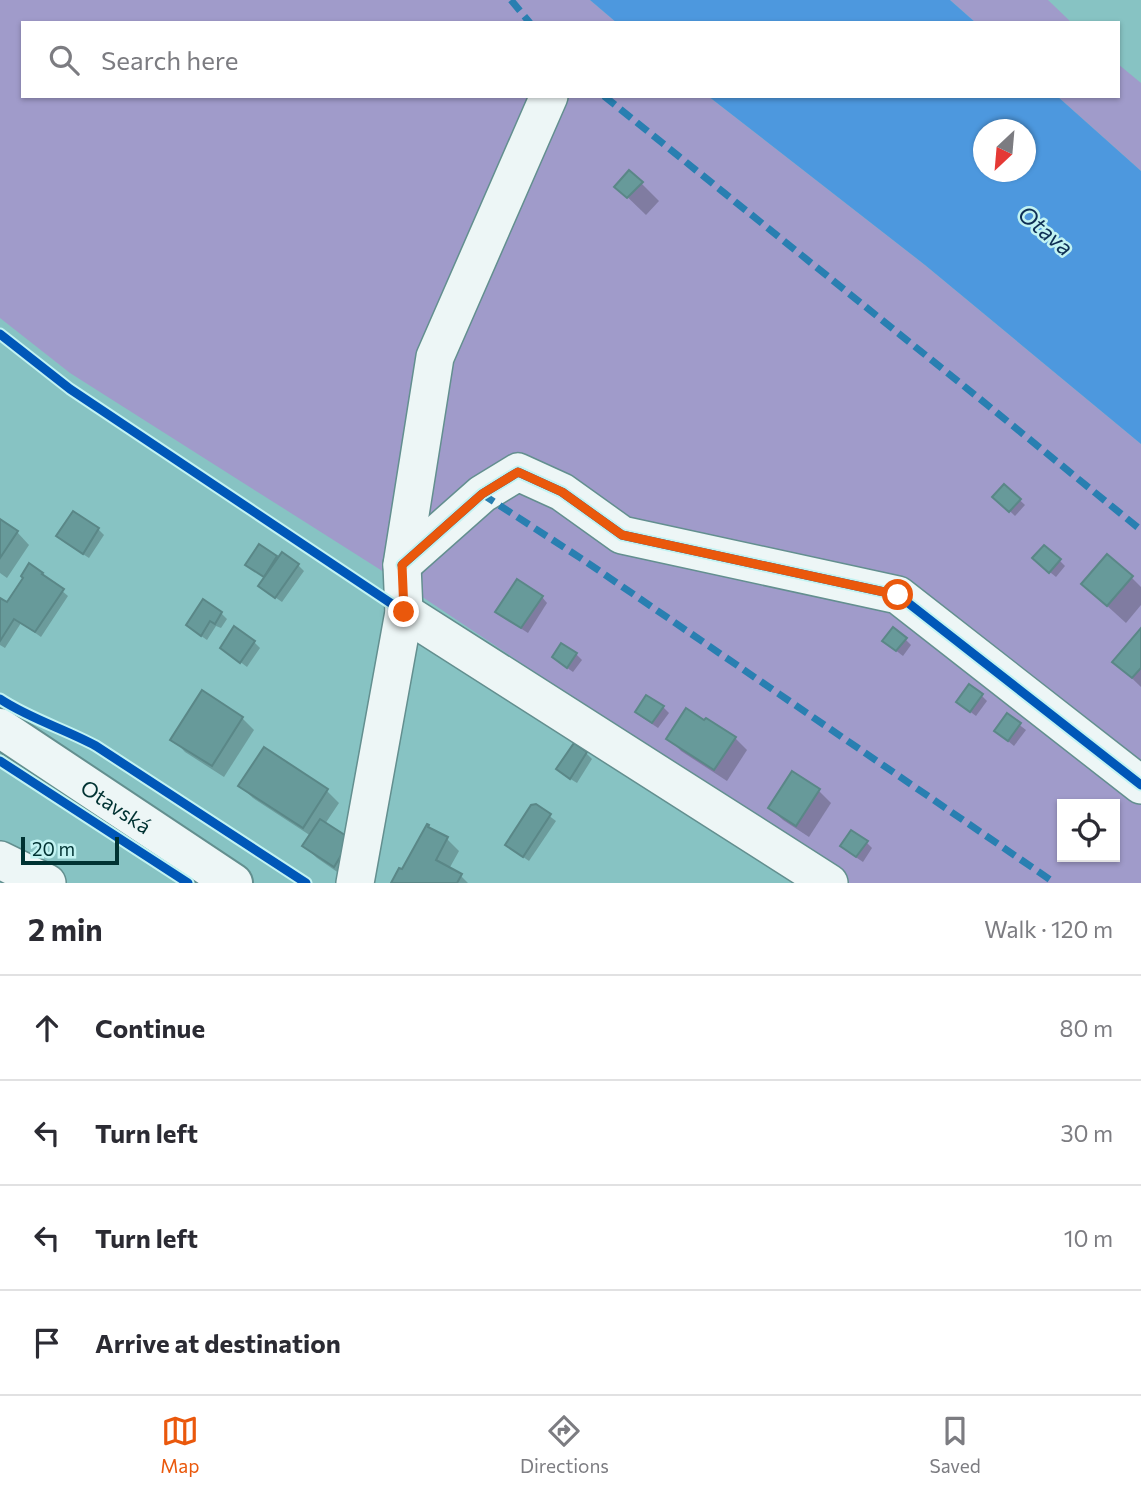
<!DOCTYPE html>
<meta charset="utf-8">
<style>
:root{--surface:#fff;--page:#f2f2f3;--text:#2b2b33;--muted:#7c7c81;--line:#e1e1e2;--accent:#ea580c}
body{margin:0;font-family:Commissioner,sans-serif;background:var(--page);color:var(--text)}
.controls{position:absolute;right:21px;bottom:21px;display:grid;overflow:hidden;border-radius:0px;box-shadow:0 2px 5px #0004}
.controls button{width:63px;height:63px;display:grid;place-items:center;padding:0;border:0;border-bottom:2px solid var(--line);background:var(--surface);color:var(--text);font:35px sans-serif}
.compass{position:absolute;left:973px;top:119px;width:63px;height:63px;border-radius:50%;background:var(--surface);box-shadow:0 2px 5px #0004;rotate:206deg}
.scale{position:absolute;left:21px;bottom:18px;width:98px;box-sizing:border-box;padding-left:7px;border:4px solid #003232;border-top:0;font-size:19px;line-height:24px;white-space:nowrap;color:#003232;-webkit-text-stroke:5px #c2f3f2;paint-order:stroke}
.stop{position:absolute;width:21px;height:21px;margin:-16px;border:5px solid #ea580c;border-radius:50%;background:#fff}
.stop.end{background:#ea580c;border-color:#fff;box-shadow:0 2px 7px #0008}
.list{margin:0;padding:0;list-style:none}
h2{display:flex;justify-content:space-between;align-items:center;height:91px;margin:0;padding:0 28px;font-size:30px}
h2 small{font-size:23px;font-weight:400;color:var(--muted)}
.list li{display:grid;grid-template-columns:46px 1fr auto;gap:21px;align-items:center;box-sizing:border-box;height:105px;padding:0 28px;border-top:2px solid var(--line)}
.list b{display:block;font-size:26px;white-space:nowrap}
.list em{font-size:23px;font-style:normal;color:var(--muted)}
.icon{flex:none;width:38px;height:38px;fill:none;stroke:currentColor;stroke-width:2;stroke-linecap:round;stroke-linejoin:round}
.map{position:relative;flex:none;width:1141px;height:883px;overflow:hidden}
.search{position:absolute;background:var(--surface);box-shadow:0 2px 5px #0004;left:21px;right:21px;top:21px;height:77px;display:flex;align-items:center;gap:18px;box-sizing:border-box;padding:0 24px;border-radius:0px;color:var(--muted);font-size:26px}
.sheet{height:511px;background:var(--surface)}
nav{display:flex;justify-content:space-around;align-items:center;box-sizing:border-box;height:98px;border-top:2px solid var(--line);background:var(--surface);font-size:19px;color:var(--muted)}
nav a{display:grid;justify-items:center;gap:4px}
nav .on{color:var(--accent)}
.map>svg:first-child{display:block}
</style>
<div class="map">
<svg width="1141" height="883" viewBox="0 0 1141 883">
<rect width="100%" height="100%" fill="#87c3c3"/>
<g fill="#a09bca" fill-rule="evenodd">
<path d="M0,0H590L617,23H23V96H708L925,265L1141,444V883H850L406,586L70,373L0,318ZM1062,804H1115V857H1062Z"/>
<polygon points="950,0 1048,0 1072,23 976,23"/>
<polygon points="1118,64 1141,83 1141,171 1057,96 1118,96"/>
</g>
<g fill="#4d98de" fill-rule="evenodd">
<polygon points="590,0 950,0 976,23 617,23"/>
<path d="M708,96H1057L1141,171V444L925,265ZM984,130H1026V172H984Z"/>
</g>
<g fill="#0003">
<polygon points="641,183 659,201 646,215 617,187"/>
<polygon points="1004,486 1025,505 1015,516 995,497"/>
<polygon points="0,521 17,532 29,545 7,578 0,573"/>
<polygon points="98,529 104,535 89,558 64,542 59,536"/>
<polygon points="260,547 279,560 298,565 304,571 282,602 266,591 265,578 248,565"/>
<polygon points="1059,560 1065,566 1056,577 1040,564"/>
<polygon points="42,574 68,596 41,637 21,623 5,648 0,645 0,600 7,605"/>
<polygon points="1131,577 1141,587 1141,605 1126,623 1083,584"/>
<polygon points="542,597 547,603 528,633 503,617"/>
<polygon points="221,613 227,619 221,628 216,626 207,640 194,631"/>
<polygon points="1141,630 1141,687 1114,661"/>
<polygon points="905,639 911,645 903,656 890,646"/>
<polygon points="254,642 260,648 247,667 222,648"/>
<polygon points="576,654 582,660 573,672 560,663"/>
<polygon points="982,696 987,701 976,716 964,707"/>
<polygon points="663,707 669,713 658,728 643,718 637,712"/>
<polygon points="1008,716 1026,730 1014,746 1002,736"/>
<polygon points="242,718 254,730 224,777 185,752 173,739"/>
<polygon points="669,738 735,738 747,750 727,781 681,751"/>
<polygon points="586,753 592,759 577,783 564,775"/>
<polygon points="793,773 819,791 831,803 809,837 783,820 770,808"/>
<polygon points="240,786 327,791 339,803 325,824 350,841 346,878 317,858 304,846 311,836 253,798"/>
<polygon points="536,806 556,821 529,861 513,850"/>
<polygon points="447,839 459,851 449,869 461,876 468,883 393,883 403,871"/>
<polygon points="866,842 872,848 863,862 848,852"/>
</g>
<g fill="#679a9a" stroke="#5a8787" stroke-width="2">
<polygon points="629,170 643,182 627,198 614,187"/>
<polygon points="1004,484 1021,499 1009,512 992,497"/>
<polygon points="73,511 99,528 83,554 56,536"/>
<polygon points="0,519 18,531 0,558"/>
<polygon points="259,544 277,556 264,577 245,565"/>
<polygon points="1044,545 1061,559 1049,573 1032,558"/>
<polygon points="282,552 299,564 275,598 258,586"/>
<polygon points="1107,554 1133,576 1107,606 1081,584"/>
<polygon points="29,563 43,573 42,574 64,589 35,632 14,619 0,641 0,598 7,602 23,578 21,576"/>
<polygon points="517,579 543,596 521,628 495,612"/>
<polygon points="203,599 222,612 215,624 210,621 201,636 186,625"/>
<polygon points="234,626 255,641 240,663 220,648"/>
<polygon points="893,627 907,638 896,651 882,641"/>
<polygon points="1141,628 1141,668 1132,678 1112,662"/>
<polygon points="561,643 577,653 567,668 552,657"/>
<polygon points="969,684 983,694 970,712 956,702"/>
<polygon points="202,690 243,717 212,766 170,740"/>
<polygon points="646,695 664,706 652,723 635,712"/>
<polygon points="686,708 704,720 706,718 736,737 714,770 666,739"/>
<polygon points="1007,713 1021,723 1008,741 994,731"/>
<polygon points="574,743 587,752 570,779 556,769"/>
<polygon points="264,747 328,789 303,828 238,786"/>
<polygon points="792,771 820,789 796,826 768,808"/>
<polygon points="536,804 551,814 523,857 505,845 531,805"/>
<polygon points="320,819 351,839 334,867 302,846"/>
<polygon points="427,824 429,825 428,827 448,837 436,860 462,874 457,883 391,883 399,868 402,869"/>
<polygon points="851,830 868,841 856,857 840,846"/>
</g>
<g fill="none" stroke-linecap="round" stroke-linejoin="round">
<defs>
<g id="minor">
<polyline points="402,565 482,494 518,472 562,492 622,535 898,595 1141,785"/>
<polyline points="404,612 829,883"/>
<polyline points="0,860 47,883"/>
<polyline points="355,883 404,612 402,565 435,357 549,96"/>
</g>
<g id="primary">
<path id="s1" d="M0,728L233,883"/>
</g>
</defs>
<use href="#minor" stroke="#638f8f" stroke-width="40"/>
<use href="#primary" stroke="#638f8f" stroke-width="42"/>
<use href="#minor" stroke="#edf6f6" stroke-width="37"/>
<use href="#primary" stroke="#edf6f6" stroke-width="38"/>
<g stroke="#297fb1" stroke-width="7" stroke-dasharray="14 7" stroke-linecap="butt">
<polyline points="511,0 530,23"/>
<polyline points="604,96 980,399 1141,530"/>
<polyline points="482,494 582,559 1055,883"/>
</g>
<defs>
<g id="cycleway">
<polyline points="0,334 70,389 404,612"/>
<polyline points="402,565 482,494 518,472 562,492 622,535 898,595 1141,785"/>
<path d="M0,699C30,719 65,729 96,746L306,883"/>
<polyline points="0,761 188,883"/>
</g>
</defs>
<use href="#cycleway" stroke="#c2f3f2" stroke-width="13"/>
<use href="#cycleway" stroke="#0057b8" stroke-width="9"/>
</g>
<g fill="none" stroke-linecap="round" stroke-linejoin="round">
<polyline stroke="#ea580c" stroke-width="9" points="404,612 402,565 482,494 518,472 562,492 622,535 898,595"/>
</g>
<g text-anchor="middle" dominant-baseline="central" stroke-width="5" stroke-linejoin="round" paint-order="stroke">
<g font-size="21" fill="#003232" stroke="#c2f3f2">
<text stroke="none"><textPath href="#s1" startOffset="140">Otavská</textPath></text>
</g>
<g font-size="23" font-style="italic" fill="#0e2e54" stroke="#c2f3f2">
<text transform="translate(1046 230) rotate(40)">Otava</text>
</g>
</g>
</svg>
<div class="controls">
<button><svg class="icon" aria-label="locate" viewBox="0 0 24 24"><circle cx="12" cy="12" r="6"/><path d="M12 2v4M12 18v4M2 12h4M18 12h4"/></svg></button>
</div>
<svg class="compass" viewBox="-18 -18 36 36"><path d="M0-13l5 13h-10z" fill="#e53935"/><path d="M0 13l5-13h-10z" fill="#7c7c81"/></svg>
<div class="scale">20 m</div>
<div class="stop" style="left:898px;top:595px"></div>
<div class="stop end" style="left:404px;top:612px"></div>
<div class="search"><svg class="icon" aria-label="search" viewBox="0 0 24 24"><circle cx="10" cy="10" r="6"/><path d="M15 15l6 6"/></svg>Search here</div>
</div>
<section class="sheet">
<h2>2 min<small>Walk · 120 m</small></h2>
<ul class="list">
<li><svg class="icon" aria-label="ahead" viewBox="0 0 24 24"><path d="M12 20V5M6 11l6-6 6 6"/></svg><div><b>Continue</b></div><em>80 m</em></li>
<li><svg class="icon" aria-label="left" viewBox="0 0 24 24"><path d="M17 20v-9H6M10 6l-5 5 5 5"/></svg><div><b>Turn left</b></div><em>30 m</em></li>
<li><svg class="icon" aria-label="left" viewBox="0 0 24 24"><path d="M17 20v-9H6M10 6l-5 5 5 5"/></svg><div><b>Turn left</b></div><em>10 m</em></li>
<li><svg class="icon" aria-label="arrive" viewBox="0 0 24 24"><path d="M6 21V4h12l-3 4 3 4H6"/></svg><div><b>Arrive at destination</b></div></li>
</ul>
</section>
<nav>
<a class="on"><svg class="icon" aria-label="map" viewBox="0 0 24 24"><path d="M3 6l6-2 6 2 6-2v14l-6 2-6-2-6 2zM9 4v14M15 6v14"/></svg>Map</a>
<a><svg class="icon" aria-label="directions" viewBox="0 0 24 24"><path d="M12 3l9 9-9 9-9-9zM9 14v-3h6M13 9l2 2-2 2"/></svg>Directions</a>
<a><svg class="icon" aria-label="saved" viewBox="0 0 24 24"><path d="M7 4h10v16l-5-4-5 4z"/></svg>Saved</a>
</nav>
